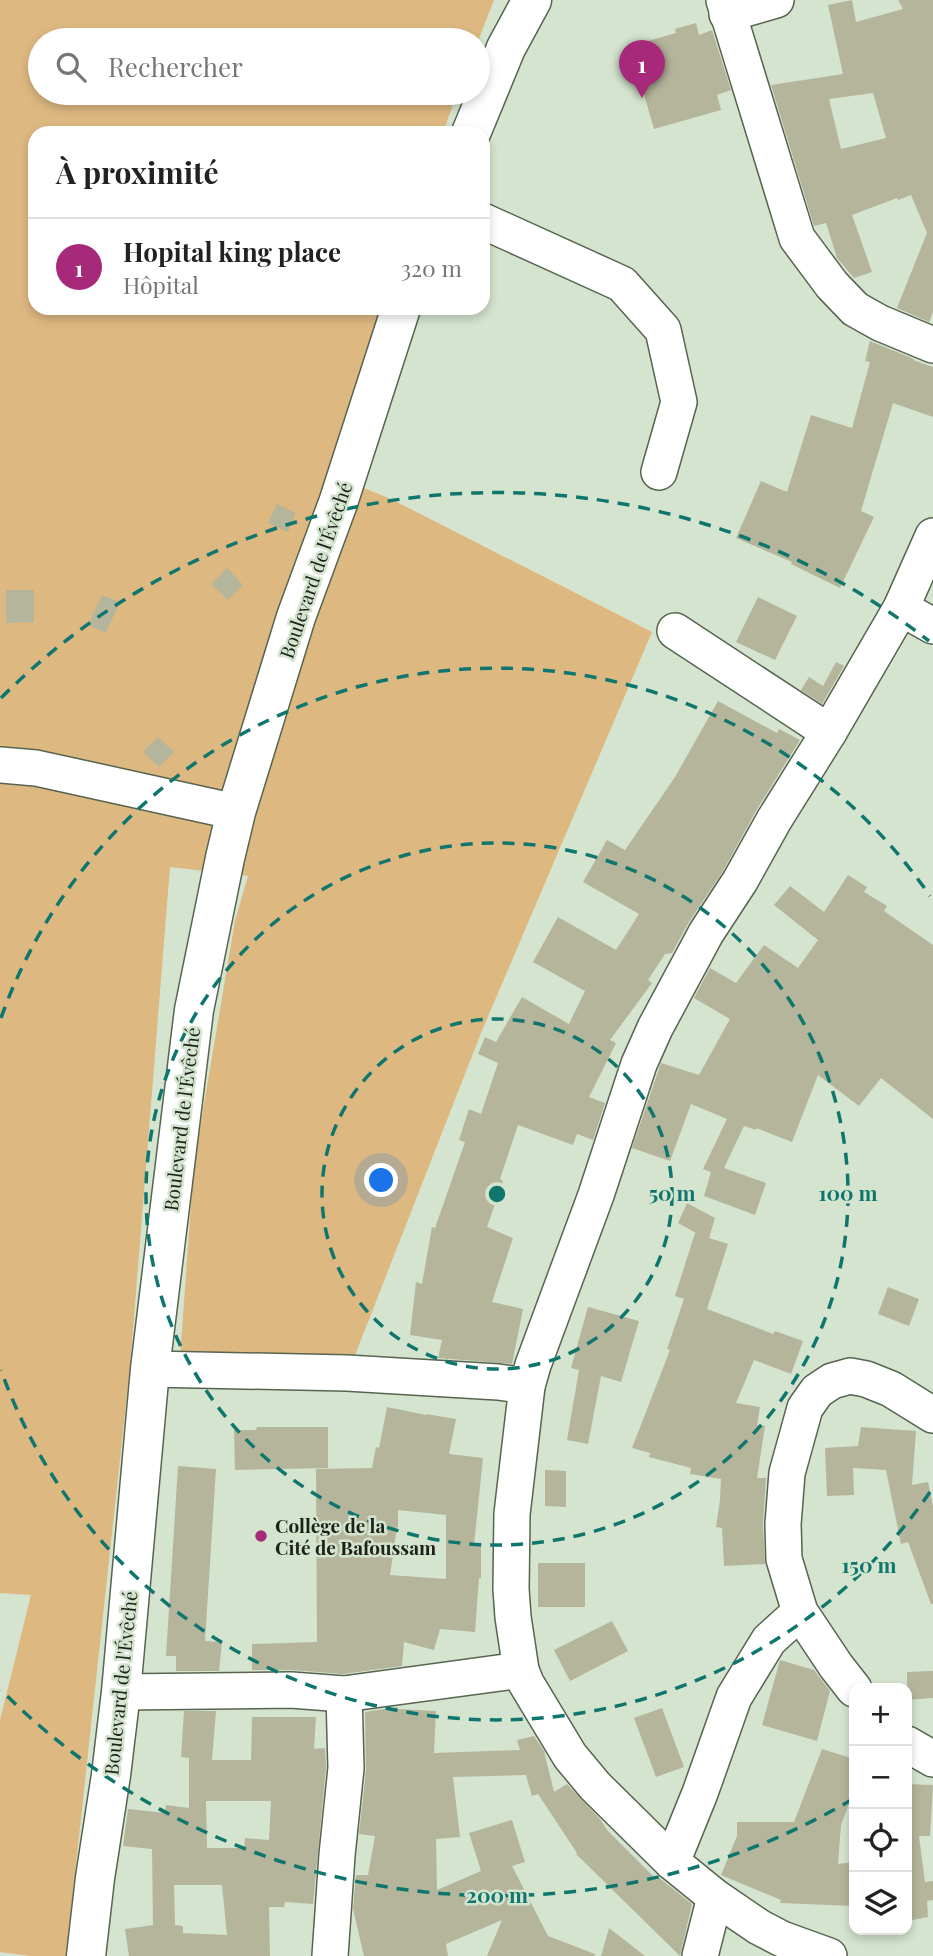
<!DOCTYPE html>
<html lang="fr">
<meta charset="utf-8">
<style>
:root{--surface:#fff;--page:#f2f2f2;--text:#222;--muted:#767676;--line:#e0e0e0;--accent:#a7297a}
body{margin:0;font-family:"Playfair Display",serif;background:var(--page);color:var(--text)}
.controls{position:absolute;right:21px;bottom:21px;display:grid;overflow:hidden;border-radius:14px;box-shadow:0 4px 10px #0003}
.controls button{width:63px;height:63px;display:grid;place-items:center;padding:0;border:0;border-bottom:2px solid var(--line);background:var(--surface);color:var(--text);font:35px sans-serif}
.you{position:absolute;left:382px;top:1181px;width:24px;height:24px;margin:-18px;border:5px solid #fff;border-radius:50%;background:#1a73e8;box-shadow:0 0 0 10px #1a73e833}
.badge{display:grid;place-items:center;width:46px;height:46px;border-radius:50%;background:var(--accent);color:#fff;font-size:23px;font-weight:700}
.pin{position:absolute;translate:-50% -58px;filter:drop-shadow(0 2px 4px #0008)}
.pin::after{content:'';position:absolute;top:37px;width:24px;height:21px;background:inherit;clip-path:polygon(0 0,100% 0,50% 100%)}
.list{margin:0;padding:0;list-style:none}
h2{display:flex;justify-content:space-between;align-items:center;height:91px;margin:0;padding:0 28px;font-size:30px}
h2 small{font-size:23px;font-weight:400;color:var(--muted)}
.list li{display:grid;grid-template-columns:46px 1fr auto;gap:21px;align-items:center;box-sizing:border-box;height:98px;padding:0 28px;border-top:2px solid var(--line)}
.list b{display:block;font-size:26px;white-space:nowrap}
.list p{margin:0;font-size:23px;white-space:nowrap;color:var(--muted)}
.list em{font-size:23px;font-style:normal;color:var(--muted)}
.icon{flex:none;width:38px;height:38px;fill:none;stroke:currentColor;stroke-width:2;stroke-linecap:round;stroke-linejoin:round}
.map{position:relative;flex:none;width:933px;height:1956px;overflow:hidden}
.search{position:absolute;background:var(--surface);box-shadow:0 4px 10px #0003;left:28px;top:28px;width:462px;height:77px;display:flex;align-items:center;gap:18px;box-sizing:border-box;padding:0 24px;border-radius:38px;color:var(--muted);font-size:26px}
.panel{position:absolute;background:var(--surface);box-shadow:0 4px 10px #0003;left:28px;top:126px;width:462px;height:189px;border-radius:21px}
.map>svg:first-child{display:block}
</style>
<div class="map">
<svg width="933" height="1956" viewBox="0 0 933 1956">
<rect width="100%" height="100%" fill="#d4e4ce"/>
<polygon fill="#deb881" points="0,0 494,0 478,41 40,40 40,93 457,93 443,133 35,133 35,308 382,308 334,476 391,499 652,632 481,1033 350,1368 180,1358 194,1163 235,921 248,876 170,867 130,1367 66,1956 30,1956 0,1952 0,1720 31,1595 0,1593"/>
<g fill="#b5b59c" fill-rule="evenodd">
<path d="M852,0L856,22L903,9L898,0H933V312L929,322L897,308L927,233L911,195L898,200L897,198L852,215L872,272L854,278L837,258L826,223L814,226L771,85L843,74L828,5ZM873,93L886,138L841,149L829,99Z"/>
<polygon points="696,23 699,35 712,30 731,90 717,95 721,110 654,129 630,46 676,33 675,29"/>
<polygon points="870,341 914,359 913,360 933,367 933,417 893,403 861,511 874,517 840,588 791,564 792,562 736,538 761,481 787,492 811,415 852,428 870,362 865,361"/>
<polygon points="277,504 296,513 288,532 268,523"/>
<polygon points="227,568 243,585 228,600 211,584"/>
<polygon points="6,590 34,590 34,622 6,623"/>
<polygon points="102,595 120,602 106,633 88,625"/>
<polygon points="758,597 797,616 775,660 736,642"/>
<polygon points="836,662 844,666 822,704 801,690 809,677 823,686"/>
<polygon points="718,701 777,733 779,729 800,740 757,809 723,871 689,922 672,953 665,954 648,980 652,983 610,1040 616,1043 589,1097 605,1103 593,1140 577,1134 573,1145 518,1125 500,1179 503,1181 487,1227 513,1238 492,1302 523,1309 512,1364 438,1358 442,1340 410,1335 416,1282 422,1284 432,1227 435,1228 465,1142 459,1140 469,1109 481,1114 498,1063 478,1054 485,1037 496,1042 522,997 569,1024 585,991 533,962 558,917 616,950 639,914 583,882 607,840 625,850 675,777"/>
<polygon points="158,737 174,752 159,767 143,752"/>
<polygon points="848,875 867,887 864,892 887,906 884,911 933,945 933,1119 881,1078 859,1106 818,1075 792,1142 756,1128 756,1130 744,1126 724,1168 766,1183 755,1215 704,1196 711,1172 703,1169 727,1119 691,1104 670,1161 632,1148 661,1063 699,1075 730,1019 694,998 710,968 736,983 764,945 798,968 818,940 774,905 790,886 824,912"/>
<polygon points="687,1203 715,1218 709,1238 728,1244 707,1309 773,1334 775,1331 803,1341 791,1374 754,1360 736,1403 760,1407 757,1425 765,1426 757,1478 766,1478 763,1524 765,1564 724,1566 722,1528 716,1527 720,1500 721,1479 690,1474 691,1468 649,1457 650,1453 632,1448 670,1350 667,1349 684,1299 675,1296 695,1233 698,1234 678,1223"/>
<polygon points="888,1287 919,1299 909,1326 878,1314"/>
<polygon points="588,1307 639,1321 621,1382 601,1376 588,1444 567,1440 579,1370 571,1368"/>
<path d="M387,1407L426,1415V1414L456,1419L449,1454L483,1458L474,1545H481V1578H479L475,1632L440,1629L434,1650L404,1642L402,1666L343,1674L292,1670H252V1644L317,1642L316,1469L372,1468L376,1447L379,1448ZM398,1510L446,1515V1579L390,1575L397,1527H398Z"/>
<polygon points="257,1427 328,1427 328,1468 235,1470 234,1430 256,1430"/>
<polygon points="861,1427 916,1431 912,1485 928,1482 933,1506 933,1604 931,1604 908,1542 901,1544 886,1470 853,1468 854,1495 827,1496 825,1448 858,1446"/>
<polygon points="178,1466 216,1469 205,1641 222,1642 219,1671 176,1671 176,1656 166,1656"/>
<polygon points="545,1470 566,1471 566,1507 545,1506"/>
<rect x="538" y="1563" width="47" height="44"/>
<polygon points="612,1621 628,1651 570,1681 554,1650"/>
<polygon points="780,1660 814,1670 830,1691 817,1741 762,1725"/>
<polygon points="933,1671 933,1698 907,1700 907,1672"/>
<polygon points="398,1707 398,1709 436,1711 434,1753 520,1750 517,1740 534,1736 544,1751 554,1792 567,1784 600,1819 608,1831 657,1880 658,1877 692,1904 680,1956 576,1854 577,1853 538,1794 532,1796 526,1775 453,1777 460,1837 436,1839 437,1890 481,1871 469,1833 512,1820 525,1862 512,1866 548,1936 595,1954 595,1956 487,1956 502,1920 446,1944 448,1956 364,1956 353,1909 356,1875 368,1875 375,1836 359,1834 366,1770 365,1712"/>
<polygon points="662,1708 684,1767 656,1777 634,1718"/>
<path d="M184,1711H216L212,1760H251L252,1717H316L314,1749L325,1748L326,1767L313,1904L285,1902L284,1907H269L270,1956H129L125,1929L153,1925L152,1849L123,1846L128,1809L165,1813L166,1805L189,1808V1758L181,1757ZM206,1801H271L269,1840L245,1838L244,1848H207ZM174,1885H222L227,1935L183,1933V1926L175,1925Z"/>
<polygon points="822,1749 854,1759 854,1790 841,1825 838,1864 854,1862 854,1906 780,1903 781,1900 721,1875 737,1836 737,1822 794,1822"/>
<polygon points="907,1784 933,1785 930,1836 919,1836 925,1882 933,1881 933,1900 927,1901 928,1917 907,1921 907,1835 909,1835 907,1835"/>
<polygon points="609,1928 645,1956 601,1956"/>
</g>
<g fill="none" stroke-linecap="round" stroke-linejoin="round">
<defs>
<g id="minor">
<polyline points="724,0 797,238 832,285 855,309 880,323 933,345"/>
<polyline points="727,14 776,0"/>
<polyline points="483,221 622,284 663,330 679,402 659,472"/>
<polyline points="901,608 933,626"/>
<polyline points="675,631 829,732"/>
<polyline points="0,765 36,768 236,812"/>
<polyline points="150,1369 347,1373 498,1382 527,1386"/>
<polyline points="854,1689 836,1666 800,1612 784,1559 783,1524 787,1473 805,1408 817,1391 832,1381 850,1376 866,1379 891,1389 933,1415"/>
<polyline points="121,1692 291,1690 344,1694 521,1670"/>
<polyline points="907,1744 933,1759"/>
<polyline points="672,1862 700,1793 734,1697 769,1640 800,1612"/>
<polyline points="330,1956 337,1855 346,1768 344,1694"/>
<polyline points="700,1956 715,1897"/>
<polyline points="829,1956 782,1939 759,1927 715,1897 672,1862 595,1786 570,1756 526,1683 521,1670 513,1617 511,1589 512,1514 527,1386 533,1365 596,1195 639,1064 655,1028 706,933 740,881 774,820 829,732 901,608 933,536"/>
</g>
<g id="major">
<polyline points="471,133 506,48 532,0"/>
<polyline points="86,1956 95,1878 111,1775 121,1692 150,1369 194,1010 225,858 236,812 296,617 338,503 401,308"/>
</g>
</defs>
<use href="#minor" stroke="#566450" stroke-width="38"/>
<use href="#major" stroke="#566450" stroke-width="41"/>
<use href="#minor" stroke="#fff" stroke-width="35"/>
<use href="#major" stroke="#fff" stroke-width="38"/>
</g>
<g fill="none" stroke="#0f766e" stroke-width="3.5" stroke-dasharray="12 9">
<circle cx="497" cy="1194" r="175"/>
<circle cx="497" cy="1194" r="351"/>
<path d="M930 1492A526 526 0 0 1 1 1370M1 1018A526 526 0 0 1 930 896"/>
<path d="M853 1799A702 702 0 0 1 1 1690M1 698A702 702 0 0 1 929 641"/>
</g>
<circle fill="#a7297a" stroke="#d4e4ce" stroke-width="2.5" cx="261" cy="1536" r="7"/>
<g text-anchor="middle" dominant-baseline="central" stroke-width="5" stroke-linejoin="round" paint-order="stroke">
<g font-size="19" fill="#1b2119" stroke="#d4e4ce">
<text transform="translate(315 570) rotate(-71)">Boulevard de l'Évêché</text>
<text transform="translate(181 1119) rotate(-83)">Boulevard de l'Évêché</text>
<text transform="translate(120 1683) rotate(-84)">Boulevard de l'Évêché</text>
</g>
<g font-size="19" font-weight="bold" fill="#1b2119" stroke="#d4e4ce" text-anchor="start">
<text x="275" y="1525">Collège de la<tspan x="275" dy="22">Cité de Bafoussam</tspan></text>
</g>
</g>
<circle cx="497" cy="1194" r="10" fill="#0f766e" stroke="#d4e4ce" stroke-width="3.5"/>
<g font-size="21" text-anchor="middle" font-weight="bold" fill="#0f766e" stroke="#d4e4ce" stroke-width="5" stroke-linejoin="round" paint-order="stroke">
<text x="672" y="1201">50 m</text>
<text x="848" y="1201">100 m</text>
<text x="869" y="1573">150 m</text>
<text x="497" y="1903">200 m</text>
</g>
</svg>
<div class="controls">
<button>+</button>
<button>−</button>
<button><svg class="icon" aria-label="locate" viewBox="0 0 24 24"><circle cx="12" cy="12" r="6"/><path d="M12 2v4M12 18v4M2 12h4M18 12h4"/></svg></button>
<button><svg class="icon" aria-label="layers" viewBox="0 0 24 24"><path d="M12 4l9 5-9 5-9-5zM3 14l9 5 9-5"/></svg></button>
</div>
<div class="you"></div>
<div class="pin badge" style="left:642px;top:98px">1</div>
<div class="search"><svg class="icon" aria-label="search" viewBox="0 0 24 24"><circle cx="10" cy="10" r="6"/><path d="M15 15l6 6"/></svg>Rechercher</div>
<section class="panel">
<h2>À proximité<small></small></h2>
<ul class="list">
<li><span class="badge">1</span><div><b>Hopital king place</b><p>Hôpital</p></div><em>320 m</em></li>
</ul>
</section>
</div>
